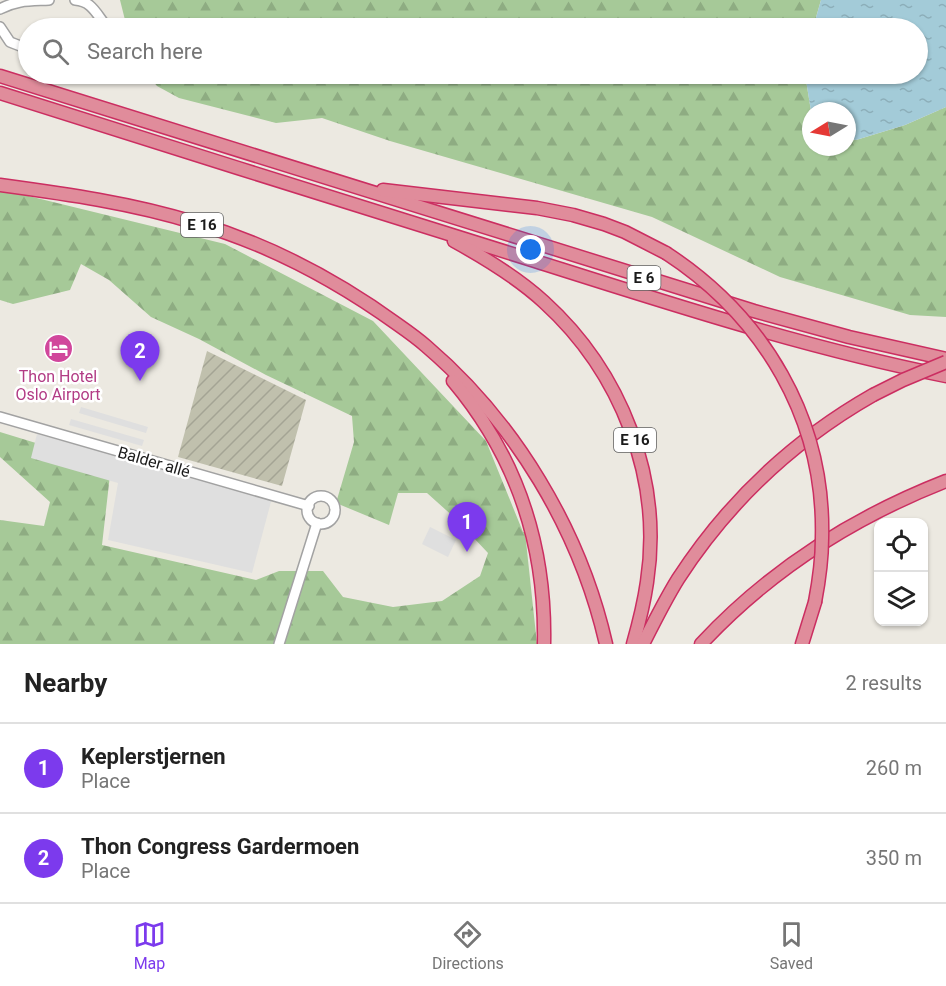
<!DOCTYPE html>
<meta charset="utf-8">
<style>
:root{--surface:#fff;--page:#f2f2f2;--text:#222;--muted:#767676;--line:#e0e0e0;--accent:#7c3aed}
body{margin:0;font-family:Roboto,sans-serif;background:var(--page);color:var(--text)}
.controls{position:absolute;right:18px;bottom:18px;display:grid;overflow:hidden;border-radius:12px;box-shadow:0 2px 4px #0004}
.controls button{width:54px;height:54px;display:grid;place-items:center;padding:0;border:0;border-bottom:2px solid var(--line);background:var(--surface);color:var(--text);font:30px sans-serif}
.compass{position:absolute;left:802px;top:102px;width:54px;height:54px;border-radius:50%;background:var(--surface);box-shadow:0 2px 4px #0004;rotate:260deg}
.you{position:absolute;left:531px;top:250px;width:21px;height:21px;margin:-15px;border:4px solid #fff;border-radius:50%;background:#1a73e8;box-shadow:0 0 0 9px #1a73e833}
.badge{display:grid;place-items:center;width:39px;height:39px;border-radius:50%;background:var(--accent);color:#fff;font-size:20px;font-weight:700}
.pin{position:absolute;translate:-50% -50px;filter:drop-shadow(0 2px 3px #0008)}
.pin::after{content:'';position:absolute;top:32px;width:21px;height:18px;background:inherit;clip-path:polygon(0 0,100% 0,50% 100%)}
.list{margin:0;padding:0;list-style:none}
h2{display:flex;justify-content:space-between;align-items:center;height:78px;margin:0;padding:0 24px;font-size:26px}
h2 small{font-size:20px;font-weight:400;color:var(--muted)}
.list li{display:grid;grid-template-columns:39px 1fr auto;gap:18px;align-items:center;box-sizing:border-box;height:90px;padding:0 24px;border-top:2px solid var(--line)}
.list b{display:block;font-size:22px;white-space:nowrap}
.list p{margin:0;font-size:20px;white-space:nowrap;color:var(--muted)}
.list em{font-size:20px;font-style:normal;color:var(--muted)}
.icon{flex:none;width:33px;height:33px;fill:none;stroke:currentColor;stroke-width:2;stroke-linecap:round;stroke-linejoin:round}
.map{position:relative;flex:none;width:946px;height:644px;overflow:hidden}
.search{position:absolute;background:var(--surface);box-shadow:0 2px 4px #0004;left:18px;right:18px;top:18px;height:66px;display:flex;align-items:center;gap:15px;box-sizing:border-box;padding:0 21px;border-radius:33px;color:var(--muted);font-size:22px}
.sheet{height:258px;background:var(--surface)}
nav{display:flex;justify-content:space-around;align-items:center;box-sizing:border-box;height:84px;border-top:2px solid var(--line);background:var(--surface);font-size:16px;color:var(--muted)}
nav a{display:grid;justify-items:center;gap:3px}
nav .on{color:var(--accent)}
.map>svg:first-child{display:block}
</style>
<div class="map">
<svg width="946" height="644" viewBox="0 0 946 644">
<defs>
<pattern id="construction-furrows" width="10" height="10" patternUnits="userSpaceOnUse" patternTransform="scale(1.5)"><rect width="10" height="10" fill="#c0c0ad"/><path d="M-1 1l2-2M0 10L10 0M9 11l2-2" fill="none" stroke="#a4a494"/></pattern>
<pattern id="forest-firs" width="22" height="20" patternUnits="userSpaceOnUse" patternTransform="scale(1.5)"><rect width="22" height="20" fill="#a6c998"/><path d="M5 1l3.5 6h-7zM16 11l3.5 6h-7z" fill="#8eac82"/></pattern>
<pattern id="water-ripples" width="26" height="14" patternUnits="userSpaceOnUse" patternTransform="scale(1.5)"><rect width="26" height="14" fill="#a3cbd8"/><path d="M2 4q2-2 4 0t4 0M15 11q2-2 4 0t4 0" fill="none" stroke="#8caeb9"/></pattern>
</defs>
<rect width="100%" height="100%" fill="#ece9e1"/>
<polygon fill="url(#construction-furrows)" points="207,351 306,400 282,486 178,457"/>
<g fill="url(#forest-firs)">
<polygon points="120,0 821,0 813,28 127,28"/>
<polygon points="147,74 805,74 811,111 811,147 847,147 847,138 856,140 905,125 946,107 946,317 910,315 780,277 652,217 390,141 322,118 276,123 179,98 157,86"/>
<polygon points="0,192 12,192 225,244 373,321 486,441 523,532 525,532 537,644 0,644 0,520 44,526 50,502 0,457 0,432 111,466 102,545 256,580 279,571 323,571 343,597 393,607 442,601 480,576 488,553 456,519 427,493 398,493 389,525 336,503 354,442 352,416 266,375 199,339 151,317 109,280 81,264 70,290 13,304 0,300"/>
</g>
<g fill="#dfdfdf">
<polygon points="81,407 148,427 146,433 79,413"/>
<polygon points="71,419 144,440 142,446 69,425"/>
<polygon points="37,434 272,498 252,573 108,540 118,483 31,458"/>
<polygon points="430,527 456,540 448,557 422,544"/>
</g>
<polygon fill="url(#water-ripples)" points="821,0 946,0 946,107 905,125 856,140 847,138 847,111 811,111 805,74 918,74 918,28 813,28"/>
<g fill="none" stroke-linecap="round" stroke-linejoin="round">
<defs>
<g id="minor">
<path d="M75,0C93,1 97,16 108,28"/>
<path d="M0,9C17,0 30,1 49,0"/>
<polyline points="0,27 10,42 28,49"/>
<polyline points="0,417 309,506"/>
<circle cx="321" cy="510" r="14"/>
<polyline points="279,644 317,523"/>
</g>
<g id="highway">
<polyline points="0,76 754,311 849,337 946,359"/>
<path d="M0,93C178,149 357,206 535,261C671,304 806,348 946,376"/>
<path d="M0,185C66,194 132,203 196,223C268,244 336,280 397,324C407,331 417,338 426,346C515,422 580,530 606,644"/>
<polyline points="383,190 537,208 573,215 604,224 625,232 666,253"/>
<path d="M454,241C485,258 518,278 544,302C621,372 663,478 647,582C644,603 639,623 633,644"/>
<path d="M453,381C517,457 546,545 544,644"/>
<path d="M643,644C654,622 665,600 678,579C728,502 794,440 873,395"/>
<path d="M701,644C769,571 854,517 946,481"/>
<polyline points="802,644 815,602"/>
</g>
</defs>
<use href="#minor" stroke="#a2a2a2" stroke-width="12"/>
<use href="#highway" stroke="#cb2e61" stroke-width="15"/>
<use href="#minor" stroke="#fff" stroke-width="9"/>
<use href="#highway" stroke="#e08c9b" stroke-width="12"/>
<defs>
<g id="highway-bridge">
<path d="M666,253C764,317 825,419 822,538C822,559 819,581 815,602"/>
<polyline points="873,395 903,380 946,362"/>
</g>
</defs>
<use href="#highway-bridge" stroke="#cb2e61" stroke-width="15" stroke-linecap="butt"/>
<use href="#highway-bridge" stroke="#e08c9b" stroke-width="12"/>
</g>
<defs>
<symbol id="hotel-disc" viewBox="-11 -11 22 22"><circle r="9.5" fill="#d1479c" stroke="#fff"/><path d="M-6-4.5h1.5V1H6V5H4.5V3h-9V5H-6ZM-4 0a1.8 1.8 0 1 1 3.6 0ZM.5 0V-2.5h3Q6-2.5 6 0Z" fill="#fff"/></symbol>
</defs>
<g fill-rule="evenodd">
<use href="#hotel-disc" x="42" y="332" width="33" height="33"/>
</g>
<g text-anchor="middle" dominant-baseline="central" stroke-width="5" stroke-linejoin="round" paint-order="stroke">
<g fill="#fff" stroke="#5f5f5f" stroke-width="1.5">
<rect x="181" y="213" width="42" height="24" rx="4.5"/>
<rect x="627.5" y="266" width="33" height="24" rx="4.5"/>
<rect x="614" y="428" width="42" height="24" rx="4.5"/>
</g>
<g font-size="15" font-weight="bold" fill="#1b1b1b">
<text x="202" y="225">E 16</text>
<text x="644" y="278">E 6</text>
<text x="635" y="440">E 16</text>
</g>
<g font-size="16" fill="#b23c85" stroke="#fff">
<text x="58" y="376">Thon Hotel<tspan x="58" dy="18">Oslo Airport</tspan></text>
</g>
<g font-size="16" fill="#1b1b1b" stroke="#fff">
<text transform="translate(154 462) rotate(16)">Balder allé</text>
</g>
</g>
</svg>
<div class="controls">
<button><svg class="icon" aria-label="locate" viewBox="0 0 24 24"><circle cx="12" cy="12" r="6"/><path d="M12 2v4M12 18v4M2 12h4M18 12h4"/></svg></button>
<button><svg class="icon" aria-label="layers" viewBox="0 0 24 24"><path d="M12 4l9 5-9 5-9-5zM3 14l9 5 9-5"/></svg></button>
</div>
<svg class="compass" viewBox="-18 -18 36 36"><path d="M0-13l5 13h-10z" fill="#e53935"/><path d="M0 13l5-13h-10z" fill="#767676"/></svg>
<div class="you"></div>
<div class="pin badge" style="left:467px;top:552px">1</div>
<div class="pin badge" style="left:140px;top:381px">2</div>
<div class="search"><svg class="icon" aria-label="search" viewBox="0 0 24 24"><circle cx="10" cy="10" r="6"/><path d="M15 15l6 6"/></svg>Search here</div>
</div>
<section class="sheet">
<h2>Nearby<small>2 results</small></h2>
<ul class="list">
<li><span class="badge">1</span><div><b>Keplerstjernen</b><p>Place</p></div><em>260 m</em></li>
<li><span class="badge">2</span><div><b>Thon Congress Gardermoen</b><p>Place</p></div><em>350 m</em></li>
</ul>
</section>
<nav>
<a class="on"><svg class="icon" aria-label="map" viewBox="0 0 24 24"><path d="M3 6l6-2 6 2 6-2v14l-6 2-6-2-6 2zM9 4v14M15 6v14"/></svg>Map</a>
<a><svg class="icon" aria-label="directions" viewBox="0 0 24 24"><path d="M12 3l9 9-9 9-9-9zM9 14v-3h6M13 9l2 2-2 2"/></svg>Directions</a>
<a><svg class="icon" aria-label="saved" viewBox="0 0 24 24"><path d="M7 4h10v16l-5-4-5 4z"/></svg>Saved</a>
</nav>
